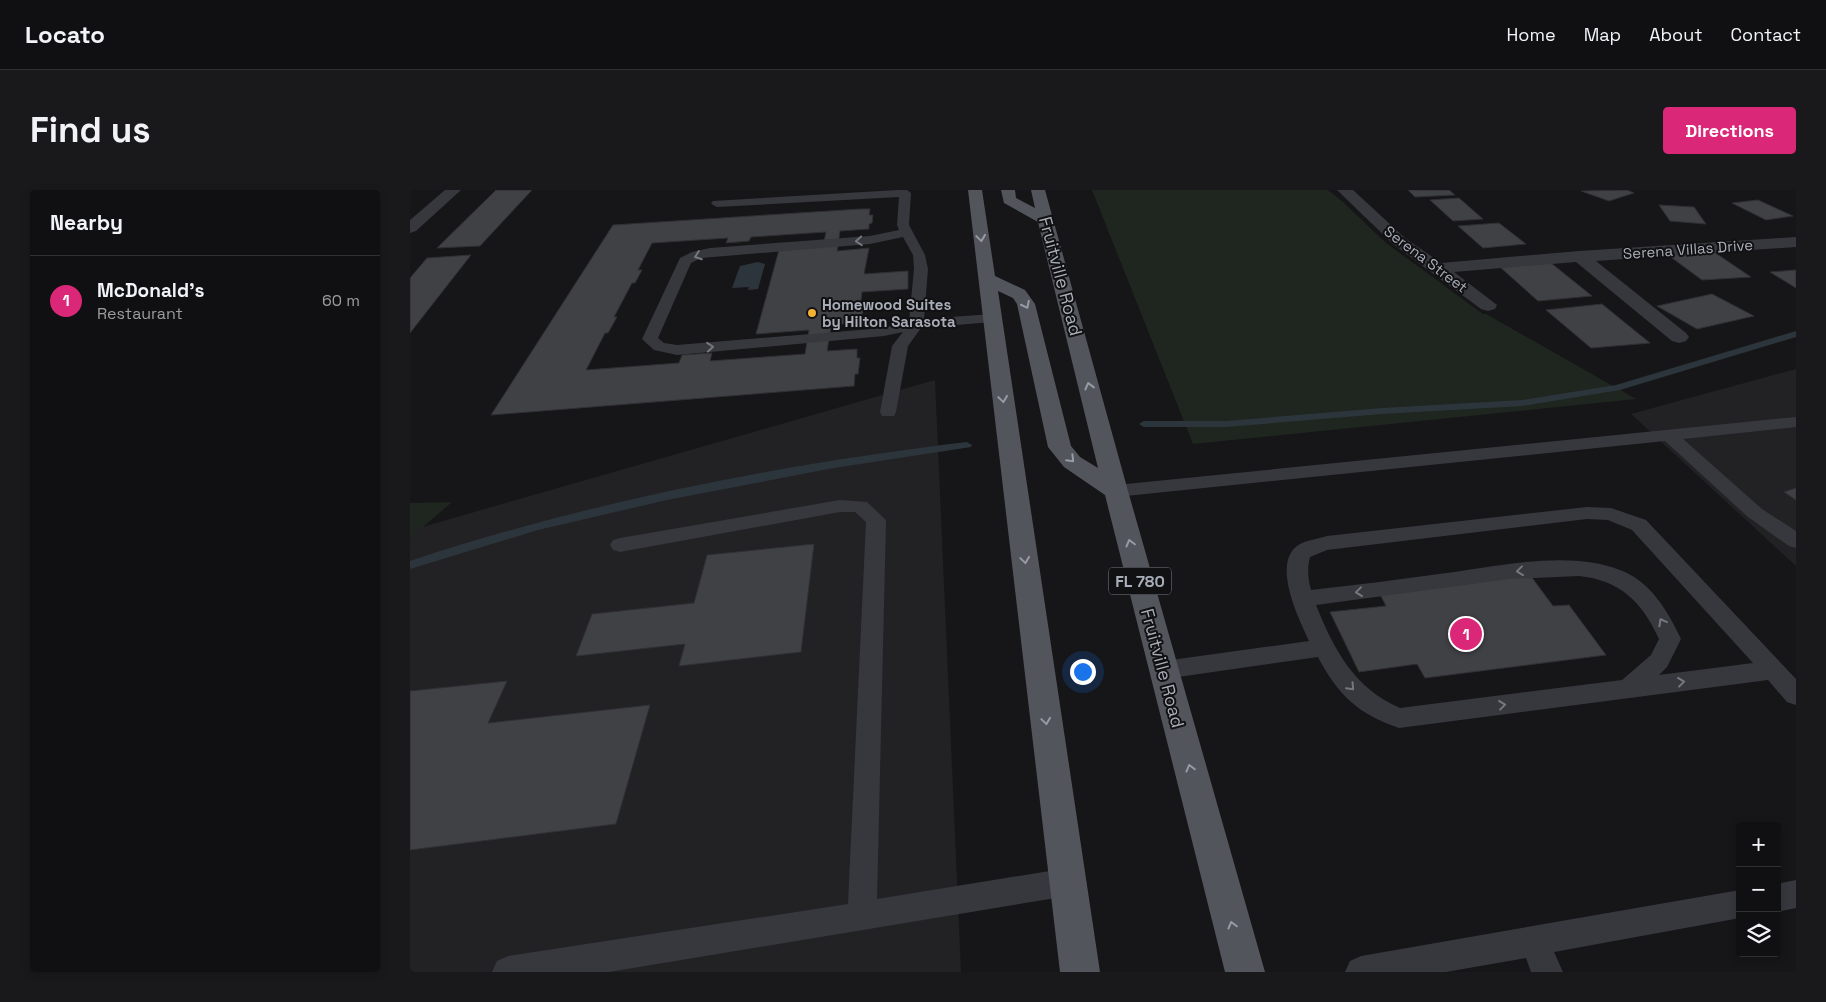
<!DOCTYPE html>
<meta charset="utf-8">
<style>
:root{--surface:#101012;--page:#19191b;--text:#f1f3f6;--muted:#9c9d9f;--line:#303032;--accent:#db2777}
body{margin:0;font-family:"Space Grotesk",sans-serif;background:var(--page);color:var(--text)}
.controls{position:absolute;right:15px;bottom:15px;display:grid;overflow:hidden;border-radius:5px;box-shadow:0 2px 8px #0003}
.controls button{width:45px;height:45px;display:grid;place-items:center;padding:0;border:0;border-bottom:1px solid var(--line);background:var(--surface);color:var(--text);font:25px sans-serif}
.you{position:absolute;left:672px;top:481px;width:18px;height:18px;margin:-12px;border:4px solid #fff;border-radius:50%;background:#1a73e8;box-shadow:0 0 0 8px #1a73e833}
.badge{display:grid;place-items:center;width:32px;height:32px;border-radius:50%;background:var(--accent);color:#fff;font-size:16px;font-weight:700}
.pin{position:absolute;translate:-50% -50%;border:2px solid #fff;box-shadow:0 1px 5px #0006}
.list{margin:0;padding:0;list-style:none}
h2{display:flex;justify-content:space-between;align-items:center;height:65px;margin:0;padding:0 20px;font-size:21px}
h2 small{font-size:16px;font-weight:400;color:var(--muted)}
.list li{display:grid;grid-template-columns:32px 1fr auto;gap:15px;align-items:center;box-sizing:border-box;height:90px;padding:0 20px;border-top:1px solid var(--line)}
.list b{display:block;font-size:19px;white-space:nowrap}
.list p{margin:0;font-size:16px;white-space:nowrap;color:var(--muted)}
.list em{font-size:16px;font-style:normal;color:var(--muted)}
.icon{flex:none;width:28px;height:28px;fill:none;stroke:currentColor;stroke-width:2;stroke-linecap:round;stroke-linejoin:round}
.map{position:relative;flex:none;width:1386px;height:782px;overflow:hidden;border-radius:5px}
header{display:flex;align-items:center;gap:30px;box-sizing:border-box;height:70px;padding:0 25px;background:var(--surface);border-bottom:1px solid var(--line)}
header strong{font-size:24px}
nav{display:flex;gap:28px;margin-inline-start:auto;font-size:18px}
.intro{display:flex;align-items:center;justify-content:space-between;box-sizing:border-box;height:120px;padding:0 30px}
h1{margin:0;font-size:35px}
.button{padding:12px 22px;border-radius:5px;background:var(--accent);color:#fff;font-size:18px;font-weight:700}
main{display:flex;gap:30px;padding:0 30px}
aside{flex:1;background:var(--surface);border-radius:5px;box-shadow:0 2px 8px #0003}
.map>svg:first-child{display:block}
</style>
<header>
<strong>Locato</strong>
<nav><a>Home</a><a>Map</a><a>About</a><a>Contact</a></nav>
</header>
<div class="intro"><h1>Find us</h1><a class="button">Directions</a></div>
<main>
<aside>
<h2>Nearby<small></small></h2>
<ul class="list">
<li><span class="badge">1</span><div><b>McDonald's</b><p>Restaurant</p></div><em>60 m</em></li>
</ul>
</aside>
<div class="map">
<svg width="1386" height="782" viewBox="0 0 1386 782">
<rect width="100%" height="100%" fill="#161618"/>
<g fill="#222225">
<polygon points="1386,179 1386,376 1221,224"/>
<polygon points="525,190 551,782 0,782 0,348 12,337"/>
</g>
<g fill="#1e261f">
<polygon points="682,0 918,0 933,12 976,53 1073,124 1076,124 1226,209 783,254"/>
<polygon points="42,312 0,348 0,313"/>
</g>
<polygon fill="#2c353c" points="348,72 355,74 348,99 338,100 339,97 322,98 330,76"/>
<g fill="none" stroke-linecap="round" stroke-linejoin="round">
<g fill="#2c353c" fill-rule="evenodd">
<polygon points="1386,141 1386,147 1210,200 1112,216 972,224 816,237 734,237 729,234 734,231 816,231 972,218 1112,210 1206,195"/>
<path d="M557,252L562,255L561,257L424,278L257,310L128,340L0,379V371C177,312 372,274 557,252Z"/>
</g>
</g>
<g fill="#404145" stroke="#303034" fill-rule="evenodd">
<polygon points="86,0 122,0 70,56 27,58"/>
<polygon points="998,0 1039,0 1045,5 1005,7"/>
<polygon points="1217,0 1224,3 1199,11 1171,1"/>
<polygon points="1049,8 1073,29 1043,31 1020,10"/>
<polygon points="1348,10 1383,26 1356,30 1322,13"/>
<polygon points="1249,15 1284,17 1296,34 1260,31"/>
<path d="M450,19H460L459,25H463L462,33L459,34V39L430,41L427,61L459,58L454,84L498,81V99L452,102L450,119H453L452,132L423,135V133H416L415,137H421L417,161L447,159V168H450L448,184H445L444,196L81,225L203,35ZM416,42L413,57L369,60L346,144L399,140L395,164L300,171L302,163L272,165L269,173L176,180L195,143H198L207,127H204L222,93H225L232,80H228L242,53L318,48L316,53L339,51L341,47Z"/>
<polygon points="1089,33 1116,54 1073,58 1048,36"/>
<polygon points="1304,62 1341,87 1292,90 1258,65"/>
<polygon points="61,65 0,143 0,88 17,68"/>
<polygon points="1141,73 1182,106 1128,111 1090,77"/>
<polygon points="1386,80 1386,98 1360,82"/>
<polygon points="1302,104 1344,126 1287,139 1247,116"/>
<polygon points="1192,114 1240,153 1181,158 1136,120"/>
<polygon points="1386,298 1386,310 1374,302"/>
<polygon points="404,354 391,462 269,476 275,454 166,466 182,424 284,413 297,365"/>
<polygon points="1120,385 1143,416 1159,415 1196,465 1015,488 1007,474 949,482 920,422 976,416 969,402"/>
<polygon points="97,491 78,533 240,515 206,634 0,660 0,501"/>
</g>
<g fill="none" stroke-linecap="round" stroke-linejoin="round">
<g fill="#37383d" fill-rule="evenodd">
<path d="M487,0H497L501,3L499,35L515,65L518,79L514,129L582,124L587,125L589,128L587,131L582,132L511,138L498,156L486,222L484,226H472L470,222L482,156L493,142L474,146L267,165L244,160L232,149L270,68L282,62L300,58L460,46L489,40L487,35L489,7L307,17L303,15L301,13L303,11ZM493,47L503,65L504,79L499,131L474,138L267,155L254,153L248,148L281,73L291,68L460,54Z"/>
<polygon points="1386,227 1386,237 1273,249 1352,319 1386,341 1386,358 1379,356 1338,327 1255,251 706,307 699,305 697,301 699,297 706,295"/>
<polygon points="430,310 457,312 476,330 467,709 658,678 668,682 672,692 668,702 658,706 199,782 82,782 87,771 98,766 438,714 456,332 445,322 430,322 210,362 203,360 200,355 203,350 210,348"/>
<path d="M1177,317L1201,318L1236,330L1386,489V515L1377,512L1358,490L989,538C948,524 928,505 908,467L754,489L746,487L742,480L746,473L754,471L899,451C889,429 862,375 887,356C895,350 908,349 917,346ZM1177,329L1198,330L1222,340L1343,473L1249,485L1257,477L1271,449C1258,421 1240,391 1210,380C1158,359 1084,377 1029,384C987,390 944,395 901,400C898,389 897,379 900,367L917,360ZM1169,386C1210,390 1232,412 1249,449L1241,465L1212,490L990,518C944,498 924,460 906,415L1100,389Z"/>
<polygon points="1386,690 1386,718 1367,722 1367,694"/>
<polygon points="1330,700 1330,728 1144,762 1153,782 1121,782 1116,768 1036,782 935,782 940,771 951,766"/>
</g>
<g fill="#37383d" fill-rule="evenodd">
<polygon points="35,0 51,0 6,41 0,43 0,30"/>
<polygon points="927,0 943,0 995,48 1031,73 1169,61 1386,47 1386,57 1186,71 1276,143 1279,147 1276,151 1269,153 1262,151 1166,72 1044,82 1087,115 1085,119 1078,121 1071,119 983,54"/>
</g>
<polygon fill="#53555c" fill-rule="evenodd" points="558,0 572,0 585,86 615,100 625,114 661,256 670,267 688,278 628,32 594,13 591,0 605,0 606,8 625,18 621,0 635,0 718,301 855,782 815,782 695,305 654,277 638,257 607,114 603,108 588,101 690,782 650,782"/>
</g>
<defs><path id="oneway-chevron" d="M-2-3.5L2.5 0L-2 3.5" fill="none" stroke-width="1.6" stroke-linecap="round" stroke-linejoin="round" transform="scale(1.25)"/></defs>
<g stroke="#979ba6">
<use href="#oneway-chevron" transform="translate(571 48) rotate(82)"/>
<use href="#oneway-chevron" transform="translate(616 115) rotate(63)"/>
<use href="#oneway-chevron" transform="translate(679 196) rotate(-104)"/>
<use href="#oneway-chevron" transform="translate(593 209) rotate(82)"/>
<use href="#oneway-chevron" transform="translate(661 269) rotate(45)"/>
<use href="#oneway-chevron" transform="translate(720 353) rotate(-105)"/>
<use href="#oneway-chevron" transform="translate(615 370) rotate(82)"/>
<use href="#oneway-chevron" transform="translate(636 531) rotate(82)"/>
<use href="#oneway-chevron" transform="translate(780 578) rotate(-105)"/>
<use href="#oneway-chevron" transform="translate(822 735) rotate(-105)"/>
</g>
<g stroke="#757881">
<use href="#oneway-chevron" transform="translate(449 51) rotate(176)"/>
<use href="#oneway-chevron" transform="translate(288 66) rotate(160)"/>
<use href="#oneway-chevron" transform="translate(300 157) rotate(-5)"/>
<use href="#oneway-chevron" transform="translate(1110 381) rotate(173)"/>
<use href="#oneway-chevron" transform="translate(949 402) rotate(173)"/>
<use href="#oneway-chevron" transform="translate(1252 432) rotate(-119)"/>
<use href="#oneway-chevron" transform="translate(1271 492) rotate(-7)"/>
<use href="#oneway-chevron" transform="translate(941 497) rotate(47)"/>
<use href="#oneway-chevron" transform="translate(1092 515) rotate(-7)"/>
</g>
<circle fill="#f2b134" stroke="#111113" stroke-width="2" cx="402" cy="123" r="5"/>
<g text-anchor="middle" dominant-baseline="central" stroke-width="4" stroke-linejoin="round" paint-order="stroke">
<g font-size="15" fill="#a8adb8" stroke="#111113">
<text transform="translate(1278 59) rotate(-4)">Serena Villas Drive</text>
<text transform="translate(1016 69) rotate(37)">Serena Street</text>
</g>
<g font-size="15" font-weight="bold" fill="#a8adb8" stroke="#111113" text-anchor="start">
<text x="412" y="114">Homewood Suites<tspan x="412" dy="17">by Hilton Sarasota</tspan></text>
</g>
<rect fill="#111113" stroke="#7b7e86" stroke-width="1" x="699" y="377.5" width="62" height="27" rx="4"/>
<g font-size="16" font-weight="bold" fill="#a8adb8">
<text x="730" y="391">FL 780</text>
</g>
<g font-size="18" fill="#a8adb8" stroke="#111113">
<text transform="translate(651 86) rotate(75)">Fruitville Road</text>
<text transform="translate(753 478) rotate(75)">Fruitville Road</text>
</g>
</g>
</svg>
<div class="controls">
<button>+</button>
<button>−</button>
<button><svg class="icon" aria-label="layers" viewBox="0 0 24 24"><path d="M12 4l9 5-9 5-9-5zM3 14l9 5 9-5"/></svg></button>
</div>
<div class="you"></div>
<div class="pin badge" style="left:1056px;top:444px">1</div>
</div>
</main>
